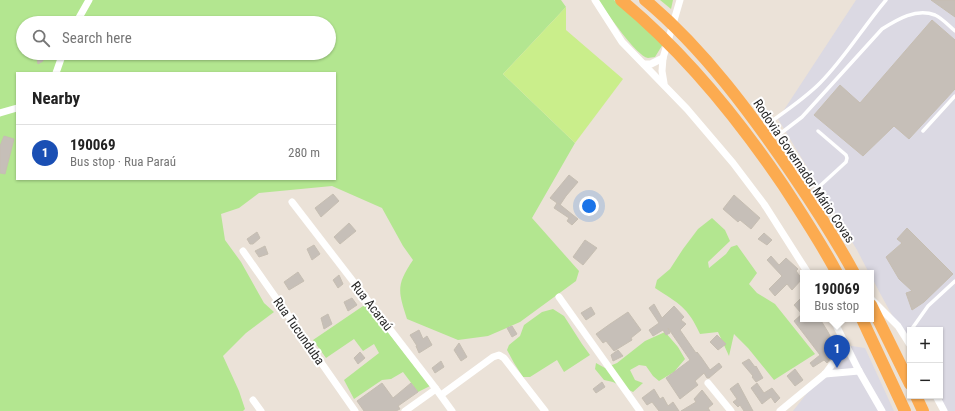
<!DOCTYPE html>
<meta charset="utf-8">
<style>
:root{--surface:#fff;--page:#f2f2f2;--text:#222;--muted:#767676;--line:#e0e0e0;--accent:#3165ff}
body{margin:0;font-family:"Roboto Condensed",sans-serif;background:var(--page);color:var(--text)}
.controls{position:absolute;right:12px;bottom:12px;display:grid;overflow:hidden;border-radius:0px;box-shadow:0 1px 3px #0004}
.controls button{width:36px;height:36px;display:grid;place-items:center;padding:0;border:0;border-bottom:1px solid var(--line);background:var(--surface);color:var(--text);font:20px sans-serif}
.you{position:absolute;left:589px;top:206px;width:14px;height:14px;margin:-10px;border:3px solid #fff;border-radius:50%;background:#1a73e8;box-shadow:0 0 0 6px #1a73e833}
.badge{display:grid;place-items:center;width:26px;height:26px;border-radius:50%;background:var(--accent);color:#fff;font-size:13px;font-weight:700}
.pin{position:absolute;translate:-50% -33px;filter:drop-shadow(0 1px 2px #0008)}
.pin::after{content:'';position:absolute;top:21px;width:14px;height:12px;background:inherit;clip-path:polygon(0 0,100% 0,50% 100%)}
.popup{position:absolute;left:800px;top:270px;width:74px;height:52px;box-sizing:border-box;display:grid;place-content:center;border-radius:0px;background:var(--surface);filter:drop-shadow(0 1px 3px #0005);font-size:13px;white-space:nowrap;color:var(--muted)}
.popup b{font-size:15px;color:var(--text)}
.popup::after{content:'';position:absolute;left:50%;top:100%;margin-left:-8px;border:8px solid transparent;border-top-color:var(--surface)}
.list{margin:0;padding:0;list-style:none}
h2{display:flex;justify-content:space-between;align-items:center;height:52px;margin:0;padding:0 16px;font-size:17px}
h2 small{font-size:13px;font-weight:400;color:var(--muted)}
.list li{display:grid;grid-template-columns:26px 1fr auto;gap:12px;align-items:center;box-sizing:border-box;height:56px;padding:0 16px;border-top:1px solid var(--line)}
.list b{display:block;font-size:15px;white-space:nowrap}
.list p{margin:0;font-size:13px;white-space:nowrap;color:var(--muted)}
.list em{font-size:13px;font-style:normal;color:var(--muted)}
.icon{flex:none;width:22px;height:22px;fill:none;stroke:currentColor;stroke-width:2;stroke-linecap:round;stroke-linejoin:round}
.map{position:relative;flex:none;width:955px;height:411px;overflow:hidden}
.search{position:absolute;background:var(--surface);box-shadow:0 1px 3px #0004;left:16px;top:16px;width:320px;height:44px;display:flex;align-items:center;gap:10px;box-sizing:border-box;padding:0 14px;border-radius:22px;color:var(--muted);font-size:15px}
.panel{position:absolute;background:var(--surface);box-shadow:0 1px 3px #0004;left:16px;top:72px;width:320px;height:108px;border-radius:0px}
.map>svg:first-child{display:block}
</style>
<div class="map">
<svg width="955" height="411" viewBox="0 0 955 411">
<rect width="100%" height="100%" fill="#ebe2d8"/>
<g fill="#dbd9e3">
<polygon points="856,0 955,0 955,411 943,411 935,396 940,396 940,330 910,330 910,346 898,326 881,295 871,276 871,273 869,273 857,250 778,119"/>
<polygon points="845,345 865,348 894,411 793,411"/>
</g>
<g fill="#b3e690" fill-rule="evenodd">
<path d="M0,0H561L566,7L503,74L575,143L532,218L579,271L576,281L520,322L488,336L458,340L407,319C398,291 396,285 413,260L403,246L382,208L332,186L259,193L239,208L221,214L225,240L241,262L264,303L274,312L246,333L223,356L239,391L245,409L243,411H0ZM23,23H329V53H23ZM17,73H335V179H17Z"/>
<path d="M598,0H614L663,44L655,57C653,57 650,58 648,58C636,56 606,11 598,0Z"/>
<polygon points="660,0 673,0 671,9"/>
<path d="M712,218L725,230L730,241L708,262L709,268L726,254L731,247L737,245L757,273L749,284L757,293L775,304L815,354L774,380L748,348L734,334L729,356L718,332L700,334C688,307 678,303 655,288L657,280L670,269L683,249L698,229Z"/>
<polygon points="366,304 430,386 418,392 403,372 391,379 382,380 354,399 344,380 379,353 374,344 363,351 354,339 326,358 313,340"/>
<polygon points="553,309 564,316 582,344 590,355 564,372 557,360 530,377 523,377 514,363 507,350 509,345 520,336 524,325 542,312"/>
<polygon points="665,332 678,347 685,359 674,372 659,381 653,376 646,366 639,365 630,370 635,380 643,383 633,392 613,382 604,380 595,369 596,363 605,368 617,363 645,341"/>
</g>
<polygon fill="#caee8b" points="566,7 566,30 623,79 575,143 503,74"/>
<g fill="#c6bfb8" stroke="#c6beb2">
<polygon points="931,0 955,0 955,17"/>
<polygon points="932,20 955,40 955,89 909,139 894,126 863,156 814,115 840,85 860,103"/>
<polygon points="36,53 41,53 43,61 38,64"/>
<polygon points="4,136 14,139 5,174 0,173 0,146"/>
<polygon points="569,175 578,182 566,196 560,205 558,203 578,219 572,225 567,221 569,218 554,208 557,203 550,198"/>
<polygon points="333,194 339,201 321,217 315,208"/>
<polygon points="734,195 760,218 751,229 740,220 738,222 723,209"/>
<polygon points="349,223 356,231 340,244 334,237"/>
<polygon points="907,228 953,274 924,302 912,310 906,293 912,291 899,279 886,257 902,243 897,239"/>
<polygon points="257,232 260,238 253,244 250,244 247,239"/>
<polygon points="764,233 772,240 767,245 758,239"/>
<polygon points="585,240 597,248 583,265 573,257"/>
<polygon points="314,245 320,254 312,260 307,249"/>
<polygon points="265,246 268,254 259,257 255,251"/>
<polygon points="771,256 779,265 786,258 798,269 796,271 802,279 792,290 787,284 775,296 769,289 782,276 767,260"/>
<polygon points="298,272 304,281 289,290 284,282"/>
<polygon points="339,275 343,284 338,288 333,280"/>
<polygon points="803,296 803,319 820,319 828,332 837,350 827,363 824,360 813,367 810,363 820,355 794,321 802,314 794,305"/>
<polygon points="352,298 357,305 348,311 344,302"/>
<polygon points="654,304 662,318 674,306 684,317 681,320 686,324 680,330 696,353 697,352 701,357 710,370 719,363 722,367 709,378 707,378 704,373 695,381 698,385 680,399 666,378 690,360 668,328 670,333 666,335 663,330 653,336 649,330 659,323 649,308"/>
<polygon points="591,307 595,314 586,320 581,313"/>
<polygon points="628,312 641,330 631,338 632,340 614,351 606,341 603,343 596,334 610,324"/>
<polygon points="328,314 332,324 324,329 321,318"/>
<polygon points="512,326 517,334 512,337 507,328"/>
<polygon points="419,330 423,339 427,336 432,345 419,353 416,346 417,346 410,335"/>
<polygon points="717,335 726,344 718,350 710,342"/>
<polygon points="459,343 467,357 461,361 454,350"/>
<polygon points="618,350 623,356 613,361 611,355"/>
<polygon points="360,352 365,358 358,364 354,358"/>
<polygon points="749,359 755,367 756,366 763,378 756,382 752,377 753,376 742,363"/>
<polygon points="441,361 444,367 435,373 432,368"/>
<polygon points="795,369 803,380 795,386 787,376"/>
<polygon points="602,382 605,387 596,393 593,389"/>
<polygon points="382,383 393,398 411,383 418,392 398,406 400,409 396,411 364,411 357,401"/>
<polygon points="738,383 753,411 744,411 740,405 738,407 733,402 737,399 730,389"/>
<polygon points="757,383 764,393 772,388 780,398 775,403 771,397 762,404 751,388"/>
<polygon points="654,389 660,399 663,397 668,406 673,402 679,411 659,411 652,402 647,405 642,398"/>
<polygon points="702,390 713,404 708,408 710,411 681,411 696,402 694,399"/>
</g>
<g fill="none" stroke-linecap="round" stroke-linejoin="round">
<g stroke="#fff" stroke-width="3.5">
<path d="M762,128C781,114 802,101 820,83C845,58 863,27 886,0"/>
<polyline points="923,131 955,96"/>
<path d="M772,140L802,117L882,29C898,19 916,8 935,15C942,18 949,26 955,31"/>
<polyline points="810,195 846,162 847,158 846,155 818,131"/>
<polyline points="911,330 928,306 955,281"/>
</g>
<g stroke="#fff" stroke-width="7">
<polyline points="595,0 622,42 687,109 733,163 764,204 808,273"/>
<polyline points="76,23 89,0"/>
<polyline points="644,64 651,64 663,58"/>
<polyline points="56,73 63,53"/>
<polyline points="664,83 662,71 663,58 680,0"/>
<polyline points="0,113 17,108"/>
<polyline points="292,202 436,389 452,411"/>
<polyline points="243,251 355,411"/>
<polyline points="559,297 640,411"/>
<polyline points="871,299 898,326 910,345"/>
<polyline points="833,319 859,371 882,411"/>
<polyline points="825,374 859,371"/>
<polyline points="708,383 731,411"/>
<polyline points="441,395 493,357 499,355 504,358 545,411"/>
<polyline points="936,396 944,411"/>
<polyline points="253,400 261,411"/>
<polyline points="405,411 436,389"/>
<polyline points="780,411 825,374 846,346"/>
</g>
<g stroke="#fcab50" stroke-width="12">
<path d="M621,0C684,52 737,117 783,185C802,214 821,243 837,273"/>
<path d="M645,0C704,49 752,115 795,178C816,209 836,240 854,273"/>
<polyline points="871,305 910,384"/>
<polyline points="862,319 905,411"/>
<polyline points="916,396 923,411"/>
</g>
</g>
<g text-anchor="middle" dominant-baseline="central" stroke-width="4" stroke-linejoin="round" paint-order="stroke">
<g font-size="13" fill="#272727" stroke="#fff">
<text transform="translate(804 171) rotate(56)">Rodovia Governador Mário Covas</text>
<text transform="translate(372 306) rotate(52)">Rua Acaraú</text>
<text transform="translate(299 331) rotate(55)">Rua Tucunduba</text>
</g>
</g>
</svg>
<div class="controls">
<button>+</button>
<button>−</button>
</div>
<div class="you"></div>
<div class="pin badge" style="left:837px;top:368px;background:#1a4fb4">1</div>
<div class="popup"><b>190069</b>Bus stop</div>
<div class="search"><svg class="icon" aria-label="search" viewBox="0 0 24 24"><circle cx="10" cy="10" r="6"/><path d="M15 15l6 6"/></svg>Search here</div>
<section class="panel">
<h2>Nearby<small></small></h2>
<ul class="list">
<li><span class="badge" style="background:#1a4fb4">1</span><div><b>190069</b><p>Bus stop · Rua Paraú</p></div><em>280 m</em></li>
</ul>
</section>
</div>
